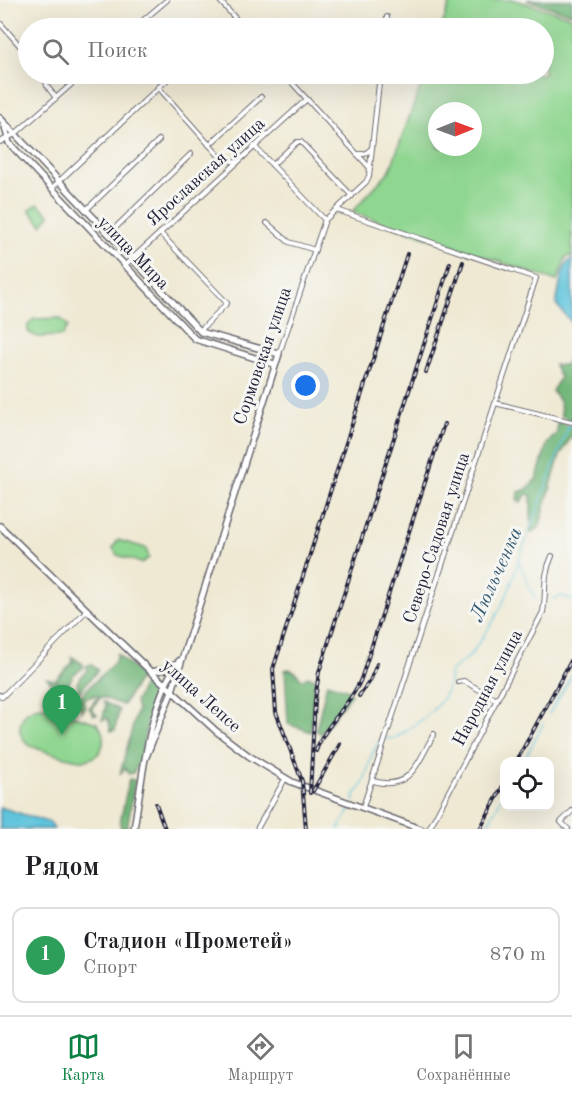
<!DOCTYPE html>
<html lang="ru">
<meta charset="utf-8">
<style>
:root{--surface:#fff;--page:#f2f2f2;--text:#202124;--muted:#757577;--line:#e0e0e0;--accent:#0b8043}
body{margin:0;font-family:"Old Standard TT",serif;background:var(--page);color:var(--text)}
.controls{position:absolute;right:18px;bottom:18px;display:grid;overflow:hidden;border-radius:12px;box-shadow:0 6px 24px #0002}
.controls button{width:54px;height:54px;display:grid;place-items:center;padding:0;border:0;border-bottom:2px solid var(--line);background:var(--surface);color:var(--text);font:30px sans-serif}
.compass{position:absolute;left:428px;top:102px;width:54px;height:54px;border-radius:50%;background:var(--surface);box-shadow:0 6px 24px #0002;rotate:89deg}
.you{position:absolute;left:306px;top:386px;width:21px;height:21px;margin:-15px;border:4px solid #fff;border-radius:50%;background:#1a73e8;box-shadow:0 0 0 9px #1a73e833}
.badge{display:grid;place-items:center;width:39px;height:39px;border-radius:50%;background:var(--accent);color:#fff;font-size:20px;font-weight:700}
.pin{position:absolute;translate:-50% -50px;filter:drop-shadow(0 2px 3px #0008)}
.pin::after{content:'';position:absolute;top:32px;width:21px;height:18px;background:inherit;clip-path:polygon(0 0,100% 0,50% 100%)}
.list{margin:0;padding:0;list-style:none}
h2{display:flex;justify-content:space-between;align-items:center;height:78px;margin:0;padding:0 24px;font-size:26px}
h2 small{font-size:20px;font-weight:400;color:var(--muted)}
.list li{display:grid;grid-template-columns:39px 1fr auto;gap:18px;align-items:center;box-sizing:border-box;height:96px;margin:0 12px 12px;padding:0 12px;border:2px solid var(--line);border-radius:12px}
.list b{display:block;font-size:22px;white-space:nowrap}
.list p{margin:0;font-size:20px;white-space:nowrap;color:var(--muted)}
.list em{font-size:20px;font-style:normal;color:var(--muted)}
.icon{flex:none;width:33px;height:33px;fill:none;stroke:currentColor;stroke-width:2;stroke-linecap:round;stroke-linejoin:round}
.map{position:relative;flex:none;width:572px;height:829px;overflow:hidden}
.search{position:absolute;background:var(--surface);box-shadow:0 6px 24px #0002;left:18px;right:18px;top:18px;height:66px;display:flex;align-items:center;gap:15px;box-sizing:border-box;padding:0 21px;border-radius:33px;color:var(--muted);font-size:22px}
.sheet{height:186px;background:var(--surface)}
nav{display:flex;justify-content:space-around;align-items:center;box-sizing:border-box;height:84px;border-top:2px solid var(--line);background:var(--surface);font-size:16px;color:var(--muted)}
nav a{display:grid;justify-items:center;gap:3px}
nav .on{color:var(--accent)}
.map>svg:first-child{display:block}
</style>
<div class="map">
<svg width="572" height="829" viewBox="0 0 572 829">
<rect width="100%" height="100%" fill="#f6f6f2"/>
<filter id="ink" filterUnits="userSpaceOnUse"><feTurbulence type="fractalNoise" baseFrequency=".0167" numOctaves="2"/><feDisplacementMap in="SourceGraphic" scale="12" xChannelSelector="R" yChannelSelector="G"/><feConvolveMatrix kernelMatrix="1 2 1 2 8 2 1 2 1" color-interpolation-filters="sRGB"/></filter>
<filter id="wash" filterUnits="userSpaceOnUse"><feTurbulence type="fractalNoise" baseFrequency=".008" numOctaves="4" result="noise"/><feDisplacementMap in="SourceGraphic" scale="24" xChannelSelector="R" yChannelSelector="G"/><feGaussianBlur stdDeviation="1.35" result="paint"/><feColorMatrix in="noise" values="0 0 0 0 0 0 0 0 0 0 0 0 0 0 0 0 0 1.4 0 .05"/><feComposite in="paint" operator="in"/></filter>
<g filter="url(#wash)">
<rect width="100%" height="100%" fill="#efe9d3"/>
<g fill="#8fd690" stroke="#587c66" stroke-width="1.5" fill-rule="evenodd">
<path d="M451,0H515L572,17V256L566,257L557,281L352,212L390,170L425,74H544V28H441ZM437,111H473V147H437Z"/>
<polygon points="38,204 50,215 42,225 29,210"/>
<polygon points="60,318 68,326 62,336 37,337 28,332 28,325 34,319"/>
<polygon points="118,540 146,548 149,558 141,563 117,555 113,548"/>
<path d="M45,707L97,723C108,736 105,756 86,760C78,762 40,750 31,746C25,744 22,737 20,732C19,716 29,706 45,707Z"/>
</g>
<g fill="#73b77a" stroke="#4a6c5a" stroke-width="1.5">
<polygon points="527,0 572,0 572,14"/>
<polygon points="572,345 572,420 561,416 560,402 552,391 560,378 554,365 566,365"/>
<polygon points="557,422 572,426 572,435 559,458 539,528 531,533 531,495 527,494 520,503 517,499 519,492 527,489 537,478 547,444 557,433"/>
<polygon points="116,653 141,676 123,705 101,697 93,706 93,711 97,715 94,715 89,708 98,697 97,695 83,699 85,708 82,711 78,704 74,702 80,701 79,697 114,663 117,656"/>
<polygon points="72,657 83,664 83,668 73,675 69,683 61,685 57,681 53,685 47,678 55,680 73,662"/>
<polygon points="91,664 98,670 79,692 77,682 87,670 86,666"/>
<polygon points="288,669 294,671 303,680 308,676 315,679 311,732 288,724 285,670"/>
<polygon points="145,682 154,688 140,762 133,773 128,774 125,768 120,774 137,710 135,702"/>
<polygon points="327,683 349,690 351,694 321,734 316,730"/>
<polygon points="104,702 119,710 115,730 111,731 108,718 102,720 106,706"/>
<polygon points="129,779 135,780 127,829 121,829 120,823"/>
</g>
<g fill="#5fc4dc" stroke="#40738c" stroke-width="1.5">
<path d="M572,259V329L571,322L556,304C560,290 560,266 572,259Z"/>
<polygon points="0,807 51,823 54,829 0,829"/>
</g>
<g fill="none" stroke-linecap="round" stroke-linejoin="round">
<g stroke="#5fc4dc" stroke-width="1.5">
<polyline points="519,562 535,599"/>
<polyline points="553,599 562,596 572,600"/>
<polyline points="549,714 572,675"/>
<polyline points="523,762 543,724"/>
<path d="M354,801L355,794C370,782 366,756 380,741C385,735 391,741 397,737C413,727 440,709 447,690C449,684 449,677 450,672C457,664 466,661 472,653C494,622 509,598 518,561L569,425"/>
<polyline points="338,829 353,806"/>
<polyline points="485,829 504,793"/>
</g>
</g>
</g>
<g filter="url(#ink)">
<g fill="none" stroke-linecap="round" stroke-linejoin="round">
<defs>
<g id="street">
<polyline points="219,0 244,28"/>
<polyline points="0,23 28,55"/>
<polyline points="134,28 167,0"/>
<polyline points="223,28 235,18"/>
<polyline points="386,28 387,17"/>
<polyline points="45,74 47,86 56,98"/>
<polyline points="284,74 369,167"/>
<polyline points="158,87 221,158 236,162"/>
<polyline points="0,142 15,134 83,74"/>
<polyline points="209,145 261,97"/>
<polyline points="254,146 325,220"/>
<polyline points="357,154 365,154 371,149"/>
<polyline points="272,165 297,142 301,142 352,196"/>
<polyline points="52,188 173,74"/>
<polyline points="87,209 159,140"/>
<polyline points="337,210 536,278 363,807"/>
<polyline points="267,223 289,242 315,250"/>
<polyline points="110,233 191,154"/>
<polyline points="160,233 227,303 200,331"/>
<polyline points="124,266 307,99"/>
<polyline points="279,354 325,220 366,182 369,176 380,74"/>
<polyline points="495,403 572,422"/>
<polyline points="458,682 464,681 497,700"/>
<polyline points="0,695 2,697 87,610"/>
<path d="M373,781C410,792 418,762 434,734"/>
<polyline points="257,829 285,779"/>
<path d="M429,829L543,612C547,590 542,578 552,556"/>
<polyline points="568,829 561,822 572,811"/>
</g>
<g id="secondary">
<polyline points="0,118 201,332 279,354 172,691 146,757"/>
<polyline points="4,123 9,143 195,339 274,364"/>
<polyline points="0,526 149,670 216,731 249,756 292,782 421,829"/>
<polyline points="151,672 166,669 174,664"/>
<path d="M134,829C142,780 149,701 179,661"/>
</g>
</defs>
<use href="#street" stroke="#6a6870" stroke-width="6"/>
<use href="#secondary" stroke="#6a6870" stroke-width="8"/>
<use href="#street" stroke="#fff" stroke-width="4"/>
<use href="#secondary" stroke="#fff" stroke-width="5"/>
<defs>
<g id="rail">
<polyline points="426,372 463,262"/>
<polyline points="359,696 370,681 377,664"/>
<path d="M316,751C325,724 350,706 361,679L444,424"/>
<polyline points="516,762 572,659"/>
<polyline points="313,791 340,744"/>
<polyline points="310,793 315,700 319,672 450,263"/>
<polyline points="156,804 165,829"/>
<polyline points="306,829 302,781 276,712 273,669 407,254"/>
<polyline points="480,829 504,784"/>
</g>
</defs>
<use href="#rail" stroke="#22223b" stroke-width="4"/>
<use href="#rail" stroke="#f6f6f2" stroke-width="1.5" stroke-dasharray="4.5" stroke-linecap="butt"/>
</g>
</g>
<g text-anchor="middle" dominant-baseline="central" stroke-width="6" stroke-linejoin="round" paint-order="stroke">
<g font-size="18" fill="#22223b" stroke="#f6f6f2">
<text transform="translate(206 172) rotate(-42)">Ярославская улица</text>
<text transform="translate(133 253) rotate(46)">улица Мира</text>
<text transform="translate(263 356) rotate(-71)">Сормовская улица</text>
<text transform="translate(437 538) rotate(-72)">Северо-Садовая улица</text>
<text transform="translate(488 688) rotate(-62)">Народная улица</text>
<text transform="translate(201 696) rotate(42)">улица Лепсе</text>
</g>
<g font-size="20" font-style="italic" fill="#375b73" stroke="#f6f6f2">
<text transform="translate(497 575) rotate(-66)">Люльченка</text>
</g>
</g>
</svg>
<div class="controls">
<button><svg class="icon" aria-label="locate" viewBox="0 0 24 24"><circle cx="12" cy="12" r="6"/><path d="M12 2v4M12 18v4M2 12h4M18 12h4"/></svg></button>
</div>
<svg class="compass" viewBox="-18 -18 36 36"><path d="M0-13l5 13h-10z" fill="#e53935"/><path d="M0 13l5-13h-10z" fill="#757577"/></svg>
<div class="you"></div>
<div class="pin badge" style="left:62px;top:735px;background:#2e9e5b">1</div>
<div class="search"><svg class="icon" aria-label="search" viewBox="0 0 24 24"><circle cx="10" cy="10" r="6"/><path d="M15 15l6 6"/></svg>Поиск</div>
</div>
<section class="sheet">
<h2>Рядом<small></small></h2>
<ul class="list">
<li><span class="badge" style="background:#2e9e5b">1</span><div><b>Стадион «Прометей»</b><p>Спорт</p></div><em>870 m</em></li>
</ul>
</section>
<nav>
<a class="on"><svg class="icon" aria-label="map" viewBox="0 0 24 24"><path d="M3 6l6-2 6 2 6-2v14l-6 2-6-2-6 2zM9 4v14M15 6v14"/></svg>Карта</a>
<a><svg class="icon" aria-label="directions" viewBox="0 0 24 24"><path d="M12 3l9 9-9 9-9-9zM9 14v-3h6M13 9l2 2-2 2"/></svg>Маршрут</a>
<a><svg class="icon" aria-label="saved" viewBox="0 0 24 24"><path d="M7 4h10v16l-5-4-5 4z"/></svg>Сохранённые</a>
</nav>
